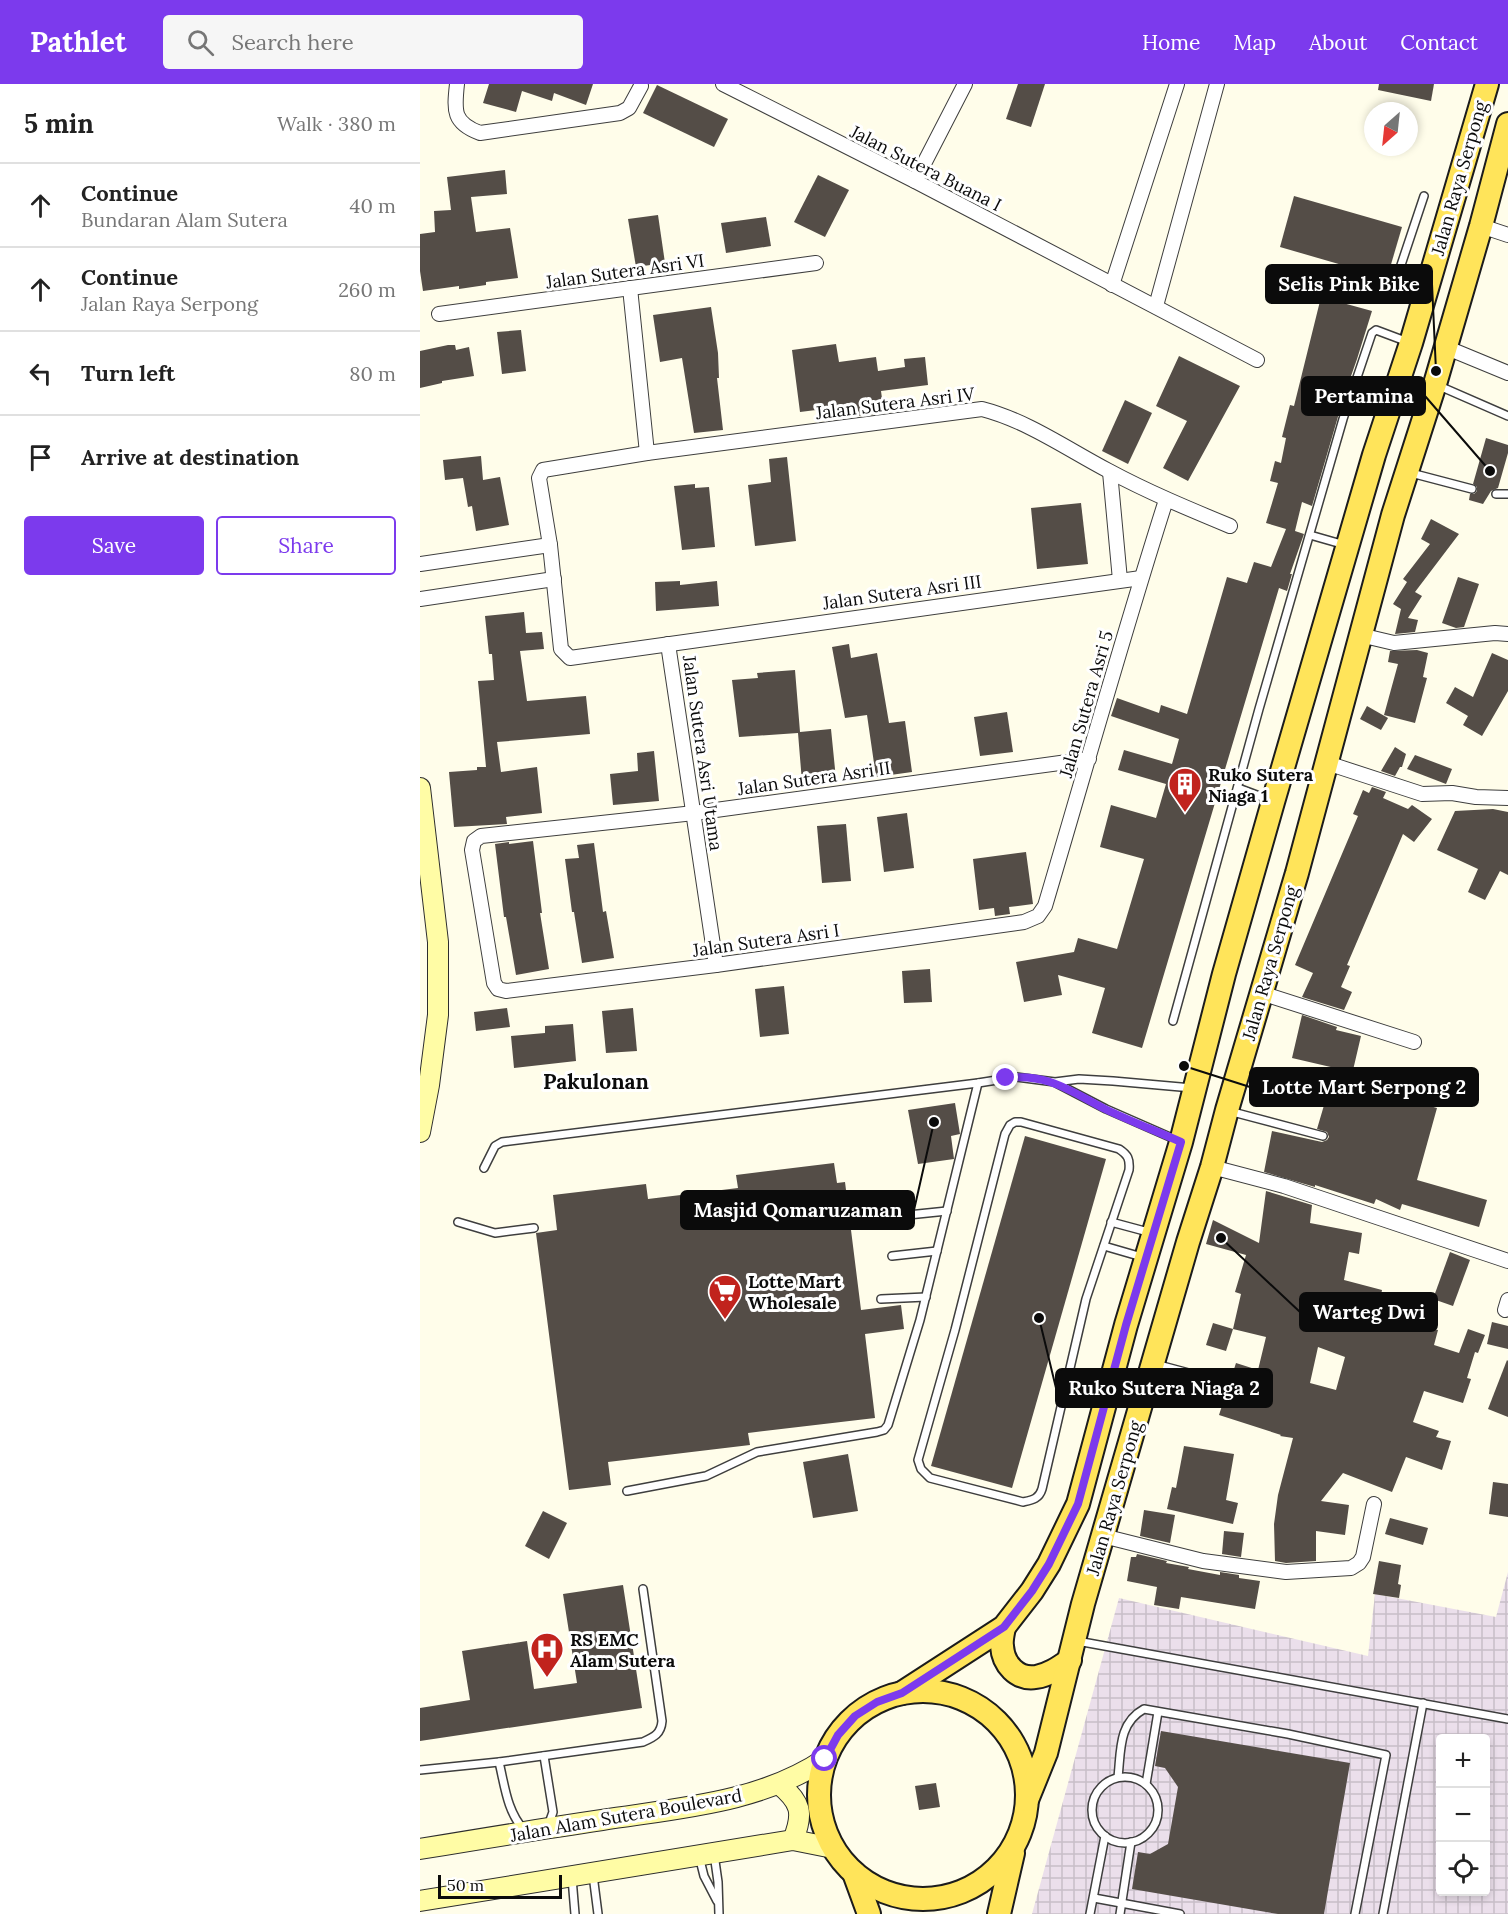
<!DOCTYPE html>
<meta charset="utf-8">
<style>
:root{--surface:#fff;--page:#f6f6f6;--text:#222;--muted:#767676;--line:#e0e0e0;--accent:#7c3aed}
body{margin:0;font-family:Lora,serif;background:var(--page);color:var(--text)}
.controls{position:absolute;right:18px;bottom:18px;display:grid;overflow:hidden;border-radius:6px;box-shadow:0 3px 9px #0003}
.controls button{width:54px;height:54px;display:grid;place-items:center;padding:0;border:0;border-bottom:2px solid var(--line);background:var(--surface);color:var(--text);font:30px sans-serif}
.compass{position:absolute;left:944px;top:18px;width:54px;height:54px;border-radius:50%;background:var(--surface);box-shadow:0 3px 9px #0003;rotate:207deg}
.scale{position:absolute;left:18px;bottom:15px;width:124px;box-sizing:border-box;padding-left:6px;border:3px solid #0b0b0b;border-top:0;font-size:16px;line-height:21px;white-space:nowrap;color:#0b0b0b;-webkit-text-stroke:4px #fff;paint-order:stroke}
.stop{position:absolute;width:18px;height:18px;margin:-14px;border:4px solid #7c3aed;border-radius:50%;background:#fff}
.stop.end{background:#7c3aed;border-color:#fff;box-shadow:0 2px 6px #0008}
.list{margin:0;padding:0;list-style:none}
h2{display:flex;justify-content:space-between;align-items:center;height:78px;margin:0;padding:0 24px;font-size:26px}
h2 small{font-size:20px;font-weight:400;color:var(--muted)}
.list li{display:grid;grid-template-columns:39px 1fr auto;gap:18px;align-items:center;box-sizing:border-box;height:84px;padding:0 24px;border-top:2px solid var(--line)}
.list b{display:block;font-size:22px;white-space:nowrap}
.list p{margin:0;font-size:20px;white-space:nowrap;color:var(--muted)}
.list em{font-size:20px;font-style:normal;color:var(--muted)}
.actions{display:flex;gap:12px;padding:18px 24px}
.actions a{flex:1;padding:14px 0;border:2px solid var(--accent);border-radius:6px;text-align:center;font-size:21px;color:var(--accent)}
.actions .main{background:var(--accent);color:#fff}
.icon{flex:none;width:33px;height:33px;fill:none;stroke:currentColor;stroke-width:2;stroke-linecap:round;stroke-linejoin:round}
.map{position:relative;flex:none;width:1088px;height:1830px;overflow:hidden}
header{display:flex;align-items:center;gap:36px;box-sizing:border-box;height:84px;padding:0 30px;background:var(--accent);color:#fff}
header strong{font-size:28px}
nav{display:flex;gap:33px;margin-inline-start:auto;font-size:21px}
.search{width:420px;height:54px;background:var(--page);display:flex;align-items:center;gap:15px;box-sizing:border-box;padding:0 21px;border-radius:6px;color:var(--muted);font-size:22px}
main{display:flex}
aside{flex:1;background:var(--surface)}
.map>svg:first-child{display:block}
</style>
<header>
<strong>Pathlet</strong>
<div class="search"><svg class="icon" aria-label="search" viewBox="0 0 24 24"><circle cx="10" cy="10" r="6"/><path d="M15 15l6 6"/></svg>Search here</div>
<nav><a>Home</a><a>Map</a><a>About</a><a>Contact</a></nav>
</header>
<main>
<aside>
<h2>5 min<small>Walk · 380 m</small></h2>
<ul class="list">
<li><svg class="icon" aria-label="ahead" viewBox="0 0 24 24"><path d="M12 20V5M6 11l6-6 6 6"/></svg><div><b>Continue</b><p>Bundaran Alam Sutera</p></div><em>40 m</em></li>
<li><svg class="icon" aria-label="ahead" viewBox="0 0 24 24"><path d="M12 20V5M6 11l6-6 6 6"/></svg><div><b>Continue</b><p>Jalan Raya Serpong</p></div><em>260 m</em></li>
<li><svg class="icon" aria-label="left" viewBox="0 0 24 24"><path d="M17 20v-9H6M10 6l-5 5 5 5"/></svg><div><b>Turn left</b></div><em>80 m</em></li>
<li><svg class="icon" aria-label="arrive" viewBox="0 0 24 24"><path d="M6 21V4h12l-3 4 3 4H6"/></svg><div><b>Arrive at destination</b></div></li>
</ul>
<div class="actions"><a class="main">Save</a><a>Share</a></div>
</aside>
<div class="map">
<svg width="1088" height="1830" viewBox="0 0 1088 1830">
<defs>
<pattern id="industrial-grid" width="8" height="8" patternUnits="userSpaceOnUse" patternTransform="scale(1.5)"><rect width="8" height="8" fill="#ebdfeb"/><path d="M0 4h8M4 0v8" fill="none" stroke="#c8bec8"/></pattern>
</defs>
<rect width="100%" height="100%" fill="#fffdea"/>
<path fill="url(#industrial-grid)" fill-rule="evenodd" d="M1088,1488V1830H612L699,1514L948,1572L955,1510L1076,1533ZM1020,1654H1066V1808H1020Z"/>
<g fill="#544d47" fill-rule="evenodd">
<polygon points="69,0 173,0 166,21 134,9 132,17 102,7 96,28 63,19"/>
<polygon points="598,0 625,0 611,43 586,35"/>
<polygon points="959,0 1014,0 1011,17 958,6"/>
<polygon points="237,1 308,35 294,63 223,29"/>
<polygon points="85,86 87,110 51,113 56,148 90,144 98,194 66,198 66,201 39,205 39,202 3,207 0,187 0,150 15,148 14,127 31,126 27,93"/>
<polygon points="398,91 429,106 405,153 374,138"/>
<polygon points="874,112 982,143 967,194 860,163"/>
<polygon points="238,131 245,179 216,183 208,135"/>
<polygon points="346,133 351,162 306,169 301,139"/>
<polygon points="901,213 952,227 937,275 924,312 892,422 882,418 875,447 884,450 870,490 872,490 867,507 859,504 722,964 672,949 685,904 638,891 642,911 604,918 596,878 654,868 658,854 697,865 724,775 680,763 691,721 736,734 746,700 698,686 704,666 752,680 759,655 691,632 697,614 739,629 741,621 767,630 807,493 827,499 834,478 851,483 866,445 846,439 858,399 850,397 855,377 861,379 866,354 862,353 870,321 874,322"/>
<polygon points="291,223 298,269 299,294 297,294 303,346 274,349 262,274 240,278 233,231"/>
<polygon points="101,246 106,287 82,290 77,248"/>
<polygon points="416,260 419,278 456,273 458,287 485,283 484,275 505,273 508,301 461,307 464,329 430,333 428,322 380,328 372,266"/>
<polygon points="28,261 35,261 36,266 49,263 54,292 22,297 22,299 0,304 0,267"/>
<polygon points="759,272 820,302 768,397 743,384 767,337 736,322"/>
<polygon points="705,316 732,329 708,380 682,367"/>
<polygon points="1066,354 1088,361 1088,369 1078,404 1071,407 1063,420 1049,416 1050,410 1054,410 1057,407 1057,403 1053,400"/>
<polygon points="61,372 63,396 80,393 89,441 56,447 52,422 48,423 43,394 25,396 23,376"/>
<polygon points="367,373 376,457 335,462 328,401 351,398 349,375"/>
<polygon points="275,400 275,404 289,403 295,463 262,466 254,402"/>
<polygon points="661,419 668,480 617,485 611,424"/>
<polygon points="1011,435 1039,450 995,508 1002,512 988,534 998,536 995,548 975,550 981,525 973,520 987,498 983,495 1010,460 1001,455"/>
<polygon points="1038,493 1059,500 1044,543 1036,544 1022,539"/>
<polygon points="260,497 260,501 297,497 299,522 236,527 235,498"/>
<polygon points="104,528 106,549 122,548 124,565 100,567 107,617 166,612 170,650 77,658 81,688 117,683 122,729 86,733 87,740 34,743 29,688 57,686 57,683 66,683 58,597 74,596 72,570 69,570 65,532"/>
<polygon points="429,560 431,574 457,569 469,639 485,637 492,688 456,693 447,631 425,634 412,563"/>
<polygon points="997,566 1008,569 1003,593 1007,594 995,639 964,631 978,580 968,578 970,567"/>
<polygon points="1072,569 1088,576 1088,607 1062,652 1043,641 1048,632 1026,619 1035,603 1053,613"/>
<polygon points="375,586 380,648 411,645 416,695 382,698 378,649 319,653 312,596 338,594 337,589"/>
<polygon points="947,622 968,634 961,646 940,635"/>
<polygon points="587,628 593,668 560,672 554,633"/>
<polygon points="975,663 986,670 982,683 980,683 975,692 961,687"/>
<polygon points="234,667 239,717 193,721 190,690 218,687 217,669"/>
<polygon points="995,671 1032,685 1026,700 987,685"/>
<polygon points="952,703 966,708 963,714 988,725 992,721 1012,735 994,758 983,750 927,881 930,882 921,903 932,908 924,926 882,913 893,889 875,881 938,732 933,730 943,706 949,709"/>
<polygon points="1073,725 1088,728 1088,791 1080,787 1065,816 1048,808 1058,785 1017,766 1035,727"/>
<polygon points="487,729 494,784 464,788 457,733"/>
<polygon points="426,740 431,797 402,799 397,742"/>
<polygon points="113,757 122,829 120,829 129,885 96,891 86,833 84,833 75,760 89,758 89,760"/>
<polygon points="174,759 183,828 186,827 194,874 162,879 154,828 152,828 145,775 159,774 157,761"/>
<polygon points="606,768 613,820 589,823 590,830 575,832 574,824 559,826 553,775"/>
<polygon points="510,885 512,918 484,919 482,887"/>
<polygon points="364,902 369,950 340,953 335,905"/>
<polygon points="87,924 90,943 56,947 54,928"/>
<polygon points="213,924 217,967 186,969 182,927"/>
<polygon points="882,931 917,943 916,946 941,952 930,999 1017,1024 997,1096 1067,1116 1059,1143 982,1120 980,1126 956,1115 954,1120 895,1101 895,1103 844,1088 852,1047 902,1058 907,1056 909,1053 907,1048 897,1045 915,984 872,974"/>
<polygon points="153,940 156,977 94,984 91,952 125,949 125,942"/>
<polygon points="535,1019 540,1050 531,1052 534,1075 498,1080 488,1026"/>
<polygon points="605,1052 686,1075 592,1404 511,1382"/>
<polygon points="414,1079 417,1099 425,1098 441,1226 481,1221 484,1245 445,1250 455,1334 328,1349 330,1361 188,1378 191,1401 149,1406 116,1149 137,1146 133,1111 226,1100 228,1115 318,1104 316,1091"/>
<path d="M846,1107L892,1121L890,1139L942,1149L939,1170L929,1168L924,1196L962,1206L959,1222L1000,1235L999,1241L1018,1246L1014,1261L1039,1269L1048,1245L1065,1251L1058,1269L1055,1268L1047,1294L1051,1295L1043,1319L1004,1307L993,1338L1019,1347L1016,1353L1031,1357L1022,1386L986,1373L972,1408L923,1389L901,1417L929,1421L925,1451L896,1447V1477L866,1479L855,1477L854,1440L858,1411L873,1354L860,1352L861,1351L799,1331L816,1279L838,1286L846,1253L813,1245L821,1210L815,1208L826,1171L786,1160L793,1136L839,1159ZM898,1263L925,1273L916,1306L890,1299Z"/>
<polygon points="1030,1168 1050,1176 1033,1222 1013,1215"/>
<polygon points="1072,1238 1088,1242 1088,1265 1067,1260"/>
<polygon points="793,1239 813,1245 806,1267 786,1261"/>
<polygon points="1087,1276 1088,1277 1088,1333 1068,1325"/>
<polygon points="764,1362 814,1370 806,1416 818,1419 813,1440 747,1425 752,1403 756,1404"/>
<polygon points="428,1370 438,1427 393,1434 383,1378"/>
<polygon points="1073,1398 1088,1400 1088,1433 1069,1430"/>
<polygon points="724,1426 755,1431 750,1459 720,1452"/>
<polygon points="123,1427 147,1439 129,1475 105,1462"/>
<polygon points="970,1434 1008,1444 1003,1461 965,1450"/>
<polygon points="804,1447 824,1449 821,1473 802,1470"/>
<polygon points="717,1470 747,1477 746,1479 769,1483 768,1485 800,1491 800,1488 819,1491 819,1494 840,1497 835,1525 761,1513 759,1525 734,1521 737,1503 707,1497 711,1473 716,1473"/>
<polygon points="959,1477 981,1481 978,1500 981,1501 979,1514 953,1510"/>
<polygon points="203,1501 222,1624 0,1657 0,1624 50,1616 42,1567 107,1557 114,1605 157,1599 143,1510"/>
<polygon points="741,1647 930,1679 904,1830 858,1830 712,1805 718,1768 730,1770 748,1760 758,1703 745,1684 735,1682"/>
<polygon points="516,1699 520,1723 499,1726 495,1702"/>
</g>
<g fill="none" stroke-linecap="round" stroke-linejoin="round">
<defs>
<g id="lane">
<polyline points="1004,205 984,200 977,193 1004,112"/>
<polyline points="1017,301 1088,332"/>
<polyline points="991,389 1052,405"/>
<polyline points="1076,410 1088,410"/>
<polyline points="890,451 925,461"/>
<polyline points="818,704 850,716"/>
<polyline points="753,937 839,625 923,335 952,249 956,246 988,258"/>
<polyline points="636,999 686,1025 759,1057"/>
<polyline points="809,1027 903,1052"/>
<path d="M595,1038H601L699,1065C708,1071 710,1075 709,1086L666,1215L622,1405C619,1415 612,1416 603,1418L510,1394L501,1385L498,1376L535,1246L585,1050L590,1041Z"/>
<polyline points="64,1084 75,1062 82,1058 558,999 596,993 635,998 659,995 693,997 772,1004"/>
<polyline points="459,1134 527,1127"/>
<polyline points="38,1138 75,1149 114,1144"/>
<polyline points="691,1138 732,1149"/>
<polyline points="684,1162 722,1173"/>
<polyline points="472,1172 517,1167"/>
<polyline points="461,1215 506,1213"/>
<polyline points="735,1280 791,1295"/>
<polyline points="207,1407 286,1392 337,1368 457,1348 464,1346 468,1341 500,1236 558,999"/>
<polyline points="657,1557 1088,1635"/>
<polyline points="124,1672 133,1728 128,1742"/>
<path d="M79,1678C85,1703 87,1727 104,1746"/>
<path d="M0,1686L79,1678L223,1658C234,1653 241,1650 242,1637L223,1505"/>
<path d="M698,1693C701,1668 698,1639 724,1625L868,1650L966,1671L935,1830"/>
<circle cx="705" cy="1726" r="33"/>
<polyline points="726,1700 738,1628"/>
<polyline points="294,1770 298,1798 299,1830"/>
<polyline points="279,1772 284,1792 297,1817"/>
<polyline points="173,1791 178,1830"/>
<polyline points="152,1794 155,1830"/>
<polyline points="674,1814 760,1830"/>
<polyline points="670,1830 685,1752"/>
<polyline points="700,1830 711,1758"/>
<polyline points="963,1830 1003,1619"/>
</g>
<g id="street">
<path d="M37,0C34,27 33,39 60,49L200,29L209,24L221,2"/>
<polyline points="303,0 495,97 837,276"/>
<polyline points="495,97 545,0"/>
<polyline points="1061,142 1088,151"/>
<polyline points="692,201 757,0"/>
<polyline points="210,204 227,369"/>
<polyline points="736,222 797,0"/>
<polyline points="19,230 396,179"/>
<polyline points="1025,263 1088,289"/>
<polyline points="690,388 700,496"/>
<polyline points="0,480 130,461"/>
<path d="M721,494L150,574L141,565L130,461L119,394L123,386L227,369L562,325C608,337 647,365 689,387C728,408 769,425 810,442"/>
<polyline points="0,515 134,495"/>
<polyline points="940,551 974,559 1075,549 1088,550"/>
<polyline points="248,560 296,881"/>
<path d="M669,675L274,729L61,752L54,757L52,766L74,899L78,905L86,907L296,881L604,838L618,832L625,822C665,687 703,551 746,416"/>
<polyline points="907,679 1002,710 1032,709 1056,713 1088,714"/>
<polyline points="841,909 994,958"/>
<polyline points="792,1083 864,1102 1088,1177"/>
<polyline points="1085,1226 1088,1216"/>
<polyline points="683,1452 783,1477 866,1488 931,1484 939,1479 943,1473 954,1420"/>
</g>
<g id="secondary">
<polyline points="0,704 18,858 18,931 9,1001 0,1048"/>
<path d="M359,1700C381,1718 384,1729 373,1756"/>
<path d="M0,1765C60,1755 121,1745 182,1736C258,1724 340,1719 405,1675"/>
<polyline points="0,1817 373,1756 413,1764"/>
</g>
<g id="primary">
<path d="M584,1543C583,1549 581,1556 582,1562C583,1580 597,1596 616,1593C629,1591 640,1583 650,1576"/>
<circle cx="503" cy="1711" r="104"/>
<polyline points="482,1609 584,1543 612,1507 629,1480 658,1420 706,1241 761,1058 804,890 853,718 954,371 991,259 1067,0"/>
<polyline points="607,1716 626,1669 663,1520 768,1158 792,1083 807,1026 877,789 973,431 1015,300 1061,142 1088,40"/>
<polyline points="434,1789 449,1830"/>
<polyline points="579,1830 593,1769"/>
</g>
</defs>
<use href="#lane" stroke="#3e3e3e" stroke-width="10"/>
<use href="#street" stroke="#3e3e3e" stroke-width="16"/>
<use href="#secondary" stroke="#2d2d2d" stroke-width="22"/>
<use href="#primary" stroke="#1c1c1c" stroke-width="26"/>
<use href="#lane" stroke="#fff" stroke-width="7"/>
<use href="#street" stroke="#fff" stroke-width="14"/>
<use href="#secondary" stroke="#fffca5" stroke-width="20"/>
<use href="#primary" stroke="#ffe45a" stroke-width="22"/>
</g>
<g fill="none" stroke-linecap="round" stroke-linejoin="round">
<path stroke="#7c3aed" stroke-width="8" d="M405,1675L418,1651L435,1632L457,1618L482,1609L584,1543L612,1507L629,1480L658,1420L706,1241L761,1058C736,1047 710,1037 685,1025C650,1007 628,989 586,994"/>
</g>
<defs>
<symbol id="building-pin" viewBox="-11 -11 22 30"><path d="M0 17L-7.5 6A9.5 9.5 0 1 1 7.5 6Z" fill="#c1231d" stroke="#fff"/><path d="M-4-6H4V6H1V3H-1V6H-4ZM-2.5-4.3h1.7v1.8h-1.7ZM.8-4.3h1.7v1.8H.8ZM-2.5-1h1.7V.8h-1.7ZM.8-1h1.7V.8H.8Z" fill="#fff"/></symbol>
<symbol id="supermarket-pin" viewBox="-11 -11 22 30"><path d="M0 17L-7.5 6A9.5 9.5 0 1 1 7.5 6Z" fill="#c1231d" stroke="#fff"/><path d="M-6-5.5h2.5l.6 2H6L4.5 2H-2.5L-4.4-4H-6ZM-1.5 3.2a1.3 1.3 0 1 0 .1 0ZM3 3.2a1.3 1.3 0 1 0 .1 0Z" fill="#fff"/></symbol>
<symbol id="hospital-pin" viewBox="-11 -11 22 30"><path d="M0 17L-7.5 6A9.5 9.5 0 1 1 7.5 6Z" fill="#c1231d" stroke="#fff"/><path d="M-5-5h3v3.5h4V-5h3V5h-3V1.5h-4V5h-3Z" fill="#fff"/></symbol>
</defs>
<g fill-rule="evenodd">
<use href="#building-pin" x="746" y="681" width="38" height="52"/>
<use href="#supermarket-pin" x="286" y="1188" width="38" height="52"/>
<use href="#hospital-pin" x="108" y="1546" width="38" height="52"/>
</g>
<g text-anchor="middle" dominant-baseline="central" stroke-width="6" stroke-linejoin="round" paint-order="stroke">
<g font-size="18" fill="#0b0b0b" stroke="#fff">
<text transform="translate(506 84) rotate(27)">Jalan Sutera Buana I</text>
<text transform="translate(1039 94) rotate(-74)">Jalan Raya Serpong</text>
<text transform="translate(205 187) rotate(-8)">Jalan Sutera Asri VI</text>
<text transform="translate(475 319) rotate(-7)">Jalan Sutera Asri IV</text>
<text transform="translate(482 508) rotate(-8)">Jalan Sutera Asri III</text>
<text transform="translate(666 620) rotate(-74)">Jalan Sutera Asri 5</text>
<text transform="translate(283 669) rotate(82)">Jalan Sutera Asri Utama</text>
<text transform="translate(394 694) rotate(-8)">Jalan Sutera Asri II</text>
<text transform="translate(346 856) rotate(-8)">Jalan Sutera Asri I</text>
<text transform="translate(850 879) rotate(-74)">Jalan Raya Serpong</text>
<text transform="translate(694 1414) rotate(-74)">Jalan Raya Serpong</text>
<text transform="translate(206 1731) rotate(-10)">Jalan Alam Sutera Boulevard</text>
</g>
<g font-size="18" font-weight="bold" fill="#0b0b0b" stroke="#fff" text-anchor="start">
<text x="788" y="690">Ruko Sutera<tspan x="788" dy="21">Niaga 1</tspan></text>
<text x="328" y="1197">Lotte Mart<tspan x="328" dy="21">Wholesale</tspan></text>
<text x="150" y="1555">RS EMC<tspan x="150" dy="21">Alam Sutera</tspan></text>
</g>
<g font-size="21" font-weight="bold" fill="#0b0b0b" stroke="#fff">
<text x="176" y="997">Pakulonan</text>
</g>
</g>
<path fill="none" stroke="#0b0b0b" stroke-width="2" d="M1016 287L1012 200M1070 387L1005 312M764 982L830 1003M514 1038L494 1126M801 1154L880 1228M619 1234L636 1304"/>
<g fill="#0b0b0b" stroke="#fff" stroke-width="2">
<circle cx="1016" cy="287" r="6"/>
<circle cx="1070" cy="387" r="6"/>
<circle cx="764" cy="982" r="6"/>
<circle cx="514" cy="1038" r="6"/>
<circle cx="801" cy="1154" r="6"/>
<circle cx="619" cy="1234" r="6"/>
</g>
<g fill="#0b0b0b" stroke="#0b0b0b" stroke-width="2">
<rect x="846" y="181" width="166" height="38" rx="6"/>
<rect x="882" y="293" width="123" height="38" rx="6"/>
<rect x="830" y="984" width="228" height="38" rx="6"/>
<rect x="261" y="1107" width="233" height="38" rx="6"/>
<rect x="880" y="1209" width="137" height="38" rx="6"/>
<rect x="636" y="1285" width="216" height="38" rx="6"/>
</g>
<g font-size="20" text-anchor="middle" font-weight="bold" fill="#fff">
<text x="929" y="207">Selis Pink Bike</text>
<text x="944" y="319">Pertamina</text>
<text x="944" y="1010">Lotte Mart Serpong 2</text>
<text x="378" y="1133">Masjid Qomaruzaman</text>
<text x="949" y="1235">Warteg Dwi</text>
<text x="744" y="1311">Ruko Sutera Niaga 2</text>
</g>
</svg>
<div class="controls">
<button>+</button>
<button>−</button>
<button><svg class="icon" aria-label="locate" viewBox="0 0 24 24"><circle cx="12" cy="12" r="6"/><path d="M12 2v4M12 18v4M2 12h4M18 12h4"/></svg></button>
</div>
<svg class="compass" viewBox="-18 -18 36 36"><path d="M0-13l5 13h-10z" fill="#e53935"/><path d="M0 13l5-13h-10z" fill="#767676"/></svg>
<div class="scale">50 m</div>
<div class="stop" style="left:405px;top:1675px"></div>
<div class="stop end" style="left:586px;top:994px"></div>
</div>
</main>
